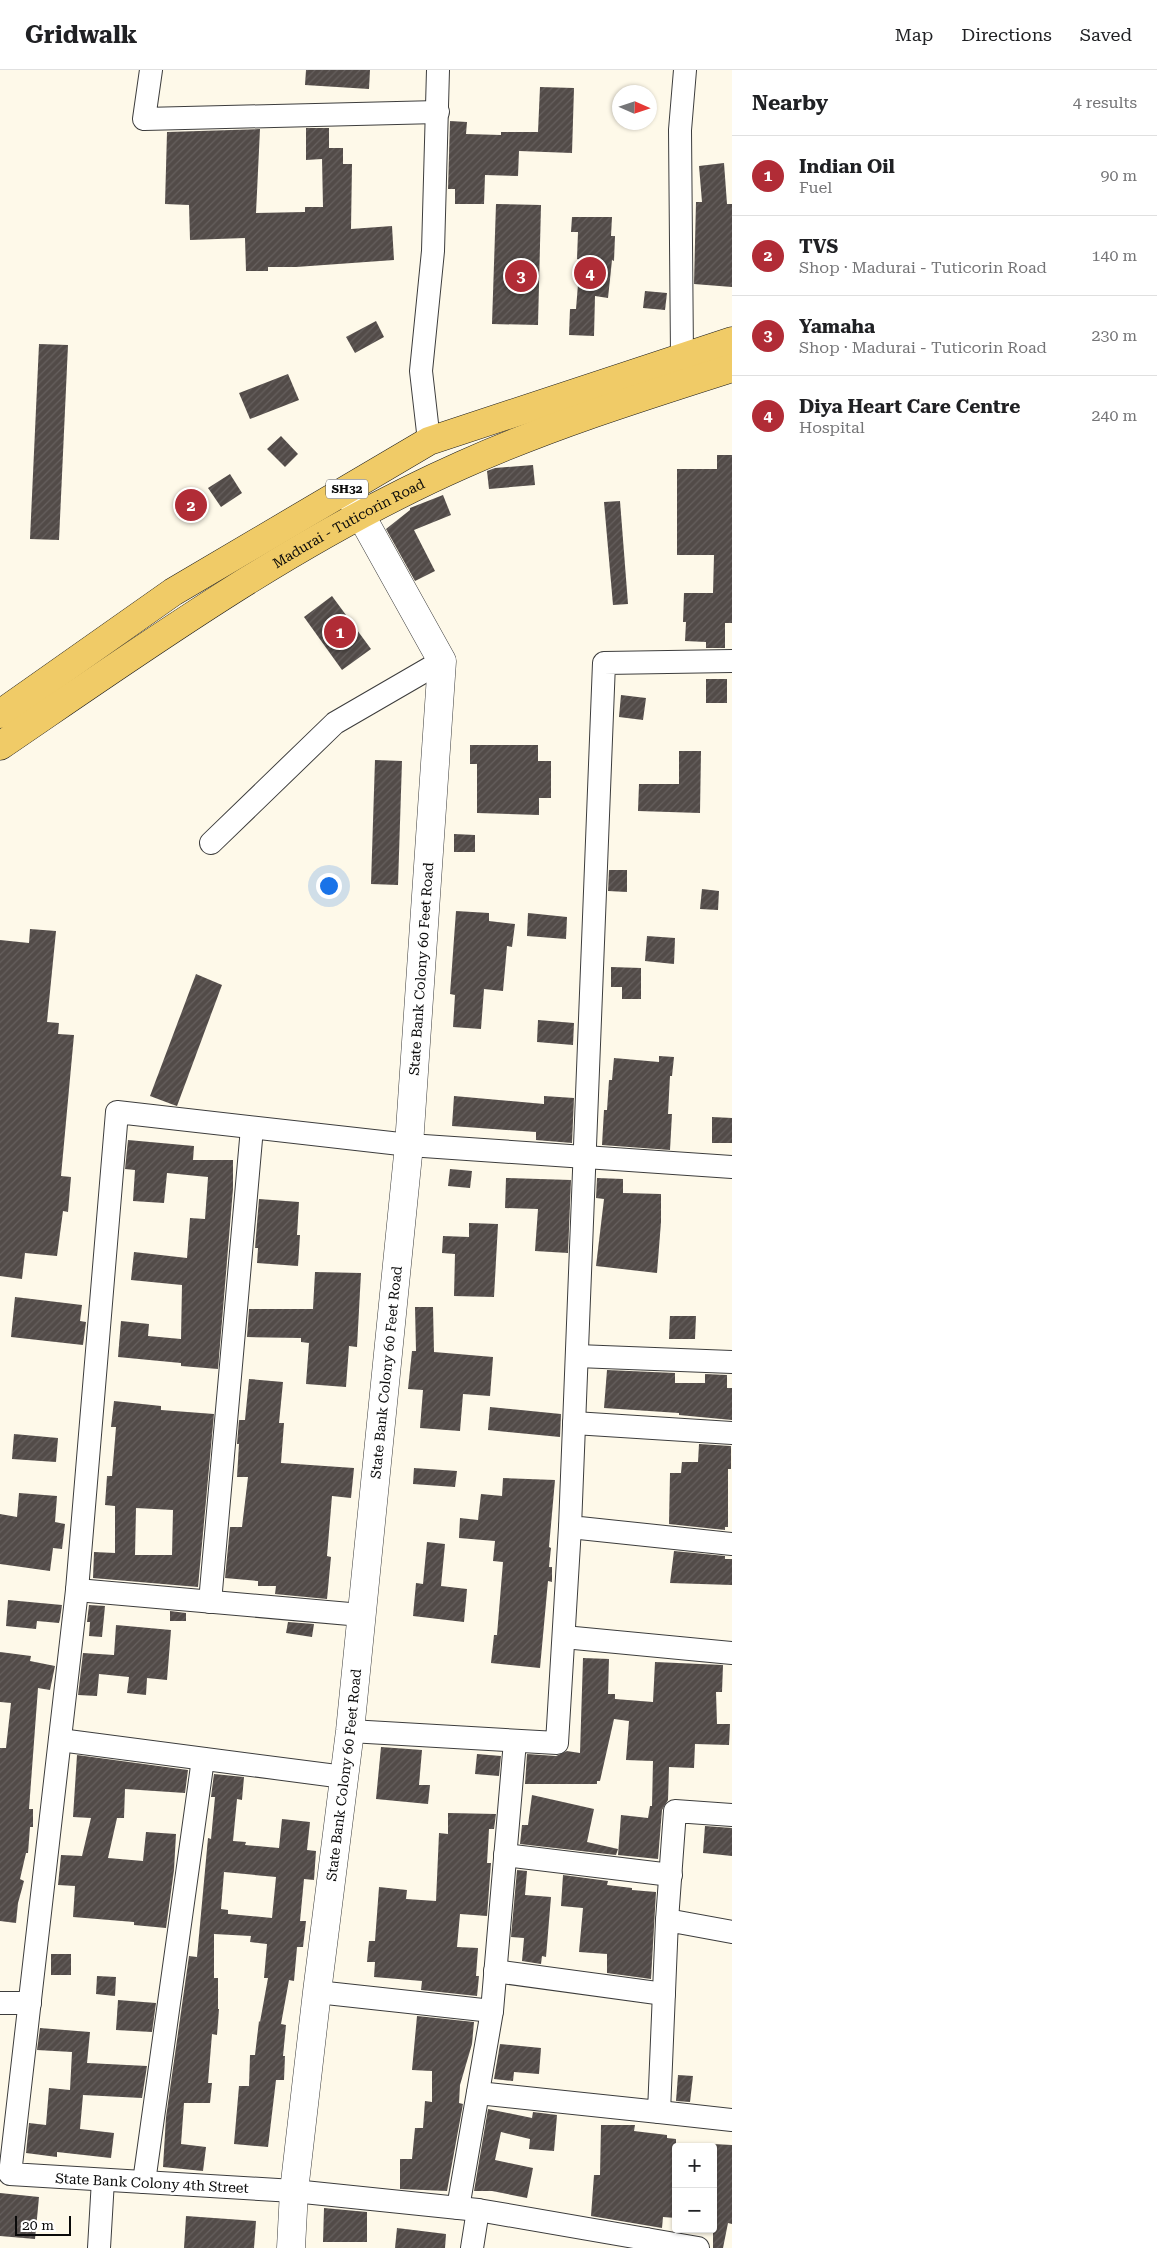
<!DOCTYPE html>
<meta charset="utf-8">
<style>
:root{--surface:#fff;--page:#f6f6f6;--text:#202124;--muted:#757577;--line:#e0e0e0;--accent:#b12c36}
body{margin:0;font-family:"Roboto Serif",serif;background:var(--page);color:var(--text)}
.controls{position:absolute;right:15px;bottom:15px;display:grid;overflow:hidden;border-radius:5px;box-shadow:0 1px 4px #0004}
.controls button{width:45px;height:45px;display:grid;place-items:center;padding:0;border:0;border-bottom:1px solid var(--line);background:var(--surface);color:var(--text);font:25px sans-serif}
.compass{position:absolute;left:612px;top:15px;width:45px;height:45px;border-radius:50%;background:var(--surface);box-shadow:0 1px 4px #0004;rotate:93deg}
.scale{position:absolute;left:15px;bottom:12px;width:56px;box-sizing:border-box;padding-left:5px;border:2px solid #0a0a0a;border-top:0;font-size:14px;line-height:18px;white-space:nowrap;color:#0a0a0a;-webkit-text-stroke:4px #fff;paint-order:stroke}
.you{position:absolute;left:328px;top:815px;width:18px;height:18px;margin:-12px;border:4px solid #fff;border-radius:50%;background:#1a73e8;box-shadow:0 0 0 8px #1a73e833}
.badge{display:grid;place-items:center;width:32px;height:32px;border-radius:50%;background:var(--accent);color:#fff;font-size:16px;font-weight:700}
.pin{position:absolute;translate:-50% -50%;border:2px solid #fff;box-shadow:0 1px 5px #0006}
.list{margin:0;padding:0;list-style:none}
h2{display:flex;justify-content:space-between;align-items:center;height:65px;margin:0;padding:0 20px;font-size:21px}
h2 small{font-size:16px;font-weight:400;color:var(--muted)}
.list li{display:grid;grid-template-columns:32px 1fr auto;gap:15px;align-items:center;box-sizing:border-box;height:80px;padding:0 20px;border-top:1px solid var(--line)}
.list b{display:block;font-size:19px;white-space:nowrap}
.list p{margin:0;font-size:16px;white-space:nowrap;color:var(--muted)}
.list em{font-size:16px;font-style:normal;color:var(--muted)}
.map{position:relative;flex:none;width:732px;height:2178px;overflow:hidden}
header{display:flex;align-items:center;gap:30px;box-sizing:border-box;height:70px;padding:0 25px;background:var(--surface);border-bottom:1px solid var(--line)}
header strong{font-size:24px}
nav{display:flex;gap:28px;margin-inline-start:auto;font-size:18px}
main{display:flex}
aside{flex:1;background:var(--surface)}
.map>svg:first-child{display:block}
</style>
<header>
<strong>Gridwalk</strong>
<nav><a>Map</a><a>Directions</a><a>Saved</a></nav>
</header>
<main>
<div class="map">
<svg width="732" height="2178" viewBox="0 0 732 2178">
<defs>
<pattern id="building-hatch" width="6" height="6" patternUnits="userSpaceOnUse" patternTransform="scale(1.25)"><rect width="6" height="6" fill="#524b48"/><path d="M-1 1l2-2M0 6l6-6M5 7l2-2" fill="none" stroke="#66605e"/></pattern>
</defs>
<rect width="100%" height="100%" fill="#fef9e9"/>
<g fill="url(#building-hatch)" fill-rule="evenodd">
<polygon points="306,0 370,0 369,19 305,15"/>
<polygon points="540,17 574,18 572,83 519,81 518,106 485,105 484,134 455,134 455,119 448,119 450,51 467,52 466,64 501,65 501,62 538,62"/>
<polygon points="306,58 329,58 329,78 343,78 343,94 352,94 351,159 392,156 394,190 296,197 268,197 268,201 246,201 245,168 190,170 189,135 165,134 167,62 260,59 256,143 305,142 305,137 323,137 322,89 306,90"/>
<polygon points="724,93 727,134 732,134 732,217 694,214 696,132 702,132 699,96"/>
<polygon points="496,134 541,135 538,255 492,254"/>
<polygon points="572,147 612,147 611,166 615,166 614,191 612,190 608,228 595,226 594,266 569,265 570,239 576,239 580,190 577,189 578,162 571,162"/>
<polygon points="645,221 667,223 665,240 643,238"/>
<polygon points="376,251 384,267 355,283 346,267"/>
<polygon points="39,274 68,275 59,470 30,469"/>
<polygon points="288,304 299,330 250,349 239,323"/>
<polygon points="281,366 298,384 285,397 267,379"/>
<polygon points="717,385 732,385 732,553 725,553 725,578 706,578 706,572 685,571 686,552 683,552 684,523 713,523 714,485 677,485 677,399 717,399"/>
<polygon points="533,395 535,415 489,419 487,401 495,398"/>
<polygon points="230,404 242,423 221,437 208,418"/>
<polygon points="443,425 451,445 414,460 435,501 415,511 386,459 410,440 410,438"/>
<polygon points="620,431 628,534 613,535 604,432"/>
<polygon points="332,526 371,579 342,600 304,547"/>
<rect x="706" y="609" width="21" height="24"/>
<polygon points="621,625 646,628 643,650 619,647"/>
<polygon points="470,675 538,675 538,691 551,691 551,728 539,728 539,745 477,743 477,694 470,694"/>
<polygon points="679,681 701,681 700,743 638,741 639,714 679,714"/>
<polygon points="375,690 402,691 398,815 371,814"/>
<polygon points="454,764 475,765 475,782 454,782"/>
<polygon points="609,800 627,800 627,822 608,821"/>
<polygon points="702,819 719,821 718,840 700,839"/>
<polygon points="456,841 489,843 489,851 515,854 512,877 507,876 503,921 484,919 481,959 453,957 455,925 450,924"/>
<polygon points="528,843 567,847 566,869 527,866"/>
<polygon points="30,859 56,861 47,952 59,953 58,964 74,965 61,1106 71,1107 68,1142 63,1141 57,1186 25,1183 22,1209 0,1206 0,870 29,873"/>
<polygon points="647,866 675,868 674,894 645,891"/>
<polygon points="611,897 641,898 641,929 622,929 622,917 611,917"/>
<polygon points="196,904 222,915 177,1036 174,1035 150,1026"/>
<polygon points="538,950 574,953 573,975 537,972"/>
<polygon points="659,986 674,987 672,1006 670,1006 668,1044 672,1044 670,1080 602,1075 604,1040 607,1040 609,1010 612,1010 614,988 659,992"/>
<polygon points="454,1026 544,1034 544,1026 574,1028 572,1073 536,1070 536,1062 452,1056"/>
<polygon points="712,1047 732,1048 732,1073 712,1073"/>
<polygon points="128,1070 194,1076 193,1090 233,1090 233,1119 218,1299 181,1296 181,1293 118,1287 121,1251 149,1254 148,1266 181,1269 182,1215 131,1210 134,1182 187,1188 190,1148 205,1149 208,1107 167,1103 164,1133 133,1131 135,1100 125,1099"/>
<polygon points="450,1099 472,1101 470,1118 448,1116"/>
<polygon points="506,1108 571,1110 568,1183 535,1181 538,1139 505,1138"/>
<polygon points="597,1108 623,1109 623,1123 661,1124 661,1152 657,1203 596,1196 604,1129 596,1128"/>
<polygon points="259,1129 299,1132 297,1165 300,1165 298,1196 257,1193 258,1178 255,1178"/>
<polygon points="469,1153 498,1154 494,1227 454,1226 455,1184 442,1183 443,1166 469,1167"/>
<polygon points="315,1202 361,1203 357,1277 349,1276 346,1317 306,1314 309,1273 301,1272 301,1268 247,1267 249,1239 313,1239"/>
<polygon points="15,1227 82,1235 80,1251 86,1252 83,1275 11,1267"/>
<polygon points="415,1237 433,1237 434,1282 493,1287 490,1326 463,1324 460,1361 420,1358 423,1320 408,1319 412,1281 416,1281"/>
<polygon points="670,1246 696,1246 695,1269 669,1269"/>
<polygon points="607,1300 675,1303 675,1313 705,1313 705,1304 727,1305 727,1318 732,1318 732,1350 679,1345 679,1343 604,1338"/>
<polygon points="249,1309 283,1312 279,1353 284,1353 281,1393 354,1398 351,1428 332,1426 327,1486 331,1487 327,1529 275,1524 276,1516 258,1516 258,1511 225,1508 230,1457 242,1457 248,1407 237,1407 239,1374 237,1374 239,1350 245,1350"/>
<path d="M114,1331L161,1336V1340L214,1344L198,1517L93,1508L94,1482L115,1483V1436L105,1435L107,1406H112L116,1357H111ZM136,1438L173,1440L172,1485H135Z"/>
<polygon points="490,1337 561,1344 560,1367 488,1360"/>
<polygon points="14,1364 58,1368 56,1392 12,1389"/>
<polygon points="699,1374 731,1376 731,1399 728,1399 728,1457 725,1457 725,1460 669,1454 670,1403 681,1403 682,1392 698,1392"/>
<polygon points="414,1398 457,1401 455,1417 413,1414"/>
<polygon points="503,1408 555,1410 549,1477 551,1478 549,1497 552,1497 552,1512 548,1511 540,1598 491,1593 494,1565 497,1565 503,1492 493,1491 495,1471 459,1468 460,1448 478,1450 481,1424 502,1426"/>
<polygon points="19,1423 57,1426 55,1452 65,1454 62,1479 53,1478 50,1501 0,1494 0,1444 17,1447"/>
<polygon points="427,1472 445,1474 441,1516 467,1519 464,1552 413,1546 416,1513 423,1514"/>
<polygon points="674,1481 725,1486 725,1489 732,1489 732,1515 670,1513"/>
<polygon points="8,1530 62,1535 60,1549 59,1553 37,1551 36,1559 6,1556"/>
<polygon points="89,1535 105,1536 102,1567 89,1566 90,1552 87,1552"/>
<polygon points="170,1541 186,1543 186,1551 170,1551"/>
<polygon points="288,1552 314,1554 312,1567 286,1563"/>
<polygon points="116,1555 171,1560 167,1610 147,1608 146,1625 127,1623 129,1607 99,1604 97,1626 78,1625 83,1583 114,1585"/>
<polygon points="0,1582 31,1586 30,1591 55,1596 50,1620 38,1618 29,1739 33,1739 33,1757 30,1757 28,1783 26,1783 20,1809 24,1811 18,1833 16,1853 0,1851 0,1678 6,1678 11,1633 0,1632"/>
<polygon points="583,1588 609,1589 608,1624 615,1624 615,1629 653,1632 655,1592 723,1595 722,1622 716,1622 717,1654 730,1654 729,1675 695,1674 694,1698 669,1697 668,1730 662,1740 658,1789 618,1785 621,1745 648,1748 650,1736 652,1736 653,1691 626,1690 629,1651 614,1649 600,1711 597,1711 597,1714 525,1714 527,1684 556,1686 567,1681 580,1683"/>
<polygon points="381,1677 422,1680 419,1715 430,1715 428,1734 376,1729"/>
<polygon points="477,1684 501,1686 499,1706 475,1704"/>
<polygon points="77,1685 188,1700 185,1723 125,1719 124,1748 117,1748 108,1788 143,1791 146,1762 176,1764 174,1800 166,1858 134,1855 134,1852 73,1847 75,1816 58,1815 61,1785 82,1786 91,1748 73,1747"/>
<path d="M214,1704L244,1707L242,1730L237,1729L233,1771L246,1772L245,1775L279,1778L282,1749L310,1752L307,1780L316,1781L314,1810L304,1809L300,1851H306L303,1877H297L294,1911L289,1910L281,1954L286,1955L283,1986H285L284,2010H276L268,2077L234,2074L239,2016H249L250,1985H255L259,1951L260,1952L268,1908H264L267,1874L250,1872L251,1866L214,1864V1908H218V1939H219L217,1965L212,1964L208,2013H212L210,2033H184L181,2074L206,2077L203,2101L163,2097L166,2047L189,1886L197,1887L208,1768L211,1769L215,1727H211ZM224,1802L276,1807L272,1848L228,1844V1840L221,1839Z"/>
<polygon points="532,1725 594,1739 587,1772 618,1779 616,1785 520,1774 522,1755 528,1755"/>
<polygon points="448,1743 496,1744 494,1759 489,1759 487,1793 491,1793 487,1846 460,1844 457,1877 478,1878 476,1906 479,1906 477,1926 421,1920 422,1911 374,1907 375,1892 367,1892 369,1871 375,1871 379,1817 407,1820 406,1829 436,1831 439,1763 448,1764"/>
<polygon points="705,1756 732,1758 732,1786 703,1783"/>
<polygon points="517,1800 527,1801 525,1825 551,1827 546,1887 542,1886 541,1894 522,1891 524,1868 511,1867"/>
<polygon points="563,1805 608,1811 607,1815 632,1818 632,1820 656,1822 651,1909 607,1903 607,1884 579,1882 583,1838 561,1836"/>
<rect x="51" y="1884" width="20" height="21"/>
<polygon points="97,1906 116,1907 115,1926 96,1924"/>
<polygon points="118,1930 156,1933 152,1962 116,1960"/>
<polygon points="417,1946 474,1952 472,1974 460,2015 459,2033 463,2034 447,2121 400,2119 400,2089 412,2089 415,2058 423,2058 425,2031 432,2032 432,2001 412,2000"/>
<polygon points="40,1958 90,1962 87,1993 147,1996 142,2028 83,2025 80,2059 114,2063 111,2088 57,2082 57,2087 26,2083 29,2053 46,2055 49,2018 70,2020 72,1982 37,1980"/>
<polygon points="500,1974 541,1978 539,2004 514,2002 513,2011 494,2009"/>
<polygon points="678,2005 693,2006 690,2032 676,2031"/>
<polygon points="488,2039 532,2048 533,2042 557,2045 554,2081 529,2079 530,2069 501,2062 495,2090 533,2098 527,2128 492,2121 474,2121"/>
<polygon points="601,2055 635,2055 634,2061 667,2065 667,2068 676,2069 676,2148 663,2147 662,2158 591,2146 594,2105 600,2105"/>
<polygon points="713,2074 732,2075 732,2154 728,2153 723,2178 713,2178"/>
<polygon points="0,2123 39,2127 35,2169 0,2166"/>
<polygon points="324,2138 367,2142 367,2172 323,2172"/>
<polygon points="186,2146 256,2151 254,2178 184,2178"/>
<polygon points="397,2158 446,2164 445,2178 395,2178"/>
</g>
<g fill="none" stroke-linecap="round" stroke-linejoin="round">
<defs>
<g id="minor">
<polyline points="151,0 144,49 438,42"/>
<polyline points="682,286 680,60 685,0"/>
<polyline points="429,371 421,301 433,181 438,0"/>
<polyline points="732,591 604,593 570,1457 732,1474"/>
<polyline points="211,773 335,653 442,591"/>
<polyline points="577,1286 732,1292"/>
<polyline points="574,1353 732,1363"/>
<polyline points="77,1520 361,1545"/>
<polyline points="210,1532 252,1058"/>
<polyline points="564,1567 732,1583"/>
<polyline points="350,1661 557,1673 570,1457"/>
<polyline points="60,1670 344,1707"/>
<polyline points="505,1785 671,1805"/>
<polyline points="667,1850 675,1741 732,1745"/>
<polyline points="495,1901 664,1924"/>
<polyline points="317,1922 492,1941"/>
<polyline points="0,1933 30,1933"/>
<polyline points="478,2023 659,2042 667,1850 732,1862"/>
<polyline points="659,2042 732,2050"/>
<polyline points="144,2112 203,1689"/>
<polyline points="458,2138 492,1941 515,1671"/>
<polyline points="478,2140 294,2121 10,2104 77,1520 117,1042 409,1075 732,1097"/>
<polyline points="99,2178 103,2110"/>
<polyline points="472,2178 478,2140 646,2169"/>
<polyline points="645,2178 646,2169 698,2178"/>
</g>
<g id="tertiary">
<path id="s1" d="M291,2178L294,2121L317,1922L350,1661L409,1075L442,591L349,424"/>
</g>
<g id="primary">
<polyline points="0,644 173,522 429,371 732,271"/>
<path id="s2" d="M0,676C148,575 297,468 462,395C549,356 641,327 732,298"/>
</g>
</defs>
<use href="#minor" stroke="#3d3d3d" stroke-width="24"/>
<use href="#tertiary" stroke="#3d3d3d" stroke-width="29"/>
<use href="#primary" stroke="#1b1b1b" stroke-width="29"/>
<use href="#minor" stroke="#fff" stroke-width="22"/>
<use href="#tertiary" stroke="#fff" stroke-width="28"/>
<use href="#primary" stroke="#f0cb67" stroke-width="28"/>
</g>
<g text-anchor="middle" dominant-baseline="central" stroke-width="5" stroke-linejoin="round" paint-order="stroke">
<rect fill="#fff" stroke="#545454" stroke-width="1" x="326" y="409.5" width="42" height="19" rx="4"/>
<g font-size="12" font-weight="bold" fill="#0a0a0a">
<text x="347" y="419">SH32</text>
</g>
<g font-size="14" fill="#0a0a0a" stroke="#fff">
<text stroke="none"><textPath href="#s2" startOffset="414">Madurai - Tuticorin Road</textPath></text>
<text stroke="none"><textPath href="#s1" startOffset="1286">State Bank Colony 60 Feet Road</textPath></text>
<text stroke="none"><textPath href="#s1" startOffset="881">State Bank Colony 60 Feet Road</textPath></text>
<text stroke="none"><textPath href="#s1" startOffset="476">State Bank Colony 60 Feet Road</textPath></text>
<text transform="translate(152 2113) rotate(3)">State Bank Colony 4th Street</text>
</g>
</g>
</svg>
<div class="controls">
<button>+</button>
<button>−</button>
</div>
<svg class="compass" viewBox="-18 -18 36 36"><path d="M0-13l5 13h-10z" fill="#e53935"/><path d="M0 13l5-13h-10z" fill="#757577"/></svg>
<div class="scale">20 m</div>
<div class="you"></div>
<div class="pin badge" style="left:340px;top:562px">1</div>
<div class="pin badge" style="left:191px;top:435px">2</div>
<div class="pin badge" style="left:521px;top:206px">3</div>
<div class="pin badge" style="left:590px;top:203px">4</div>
</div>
<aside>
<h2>Nearby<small>4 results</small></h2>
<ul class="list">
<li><span class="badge">1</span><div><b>Indian Oil</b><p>Fuel</p></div><em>90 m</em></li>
<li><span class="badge">2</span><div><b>TVS</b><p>Shop · Madurai - Tuticorin Road</p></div><em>140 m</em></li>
<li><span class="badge">3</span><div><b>Yamaha</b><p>Shop · Madurai - Tuticorin Road</p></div><em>230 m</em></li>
<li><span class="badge">4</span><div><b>Diya Heart Care Centre</b><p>Hospital</p></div><em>240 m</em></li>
</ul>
</aside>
</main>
